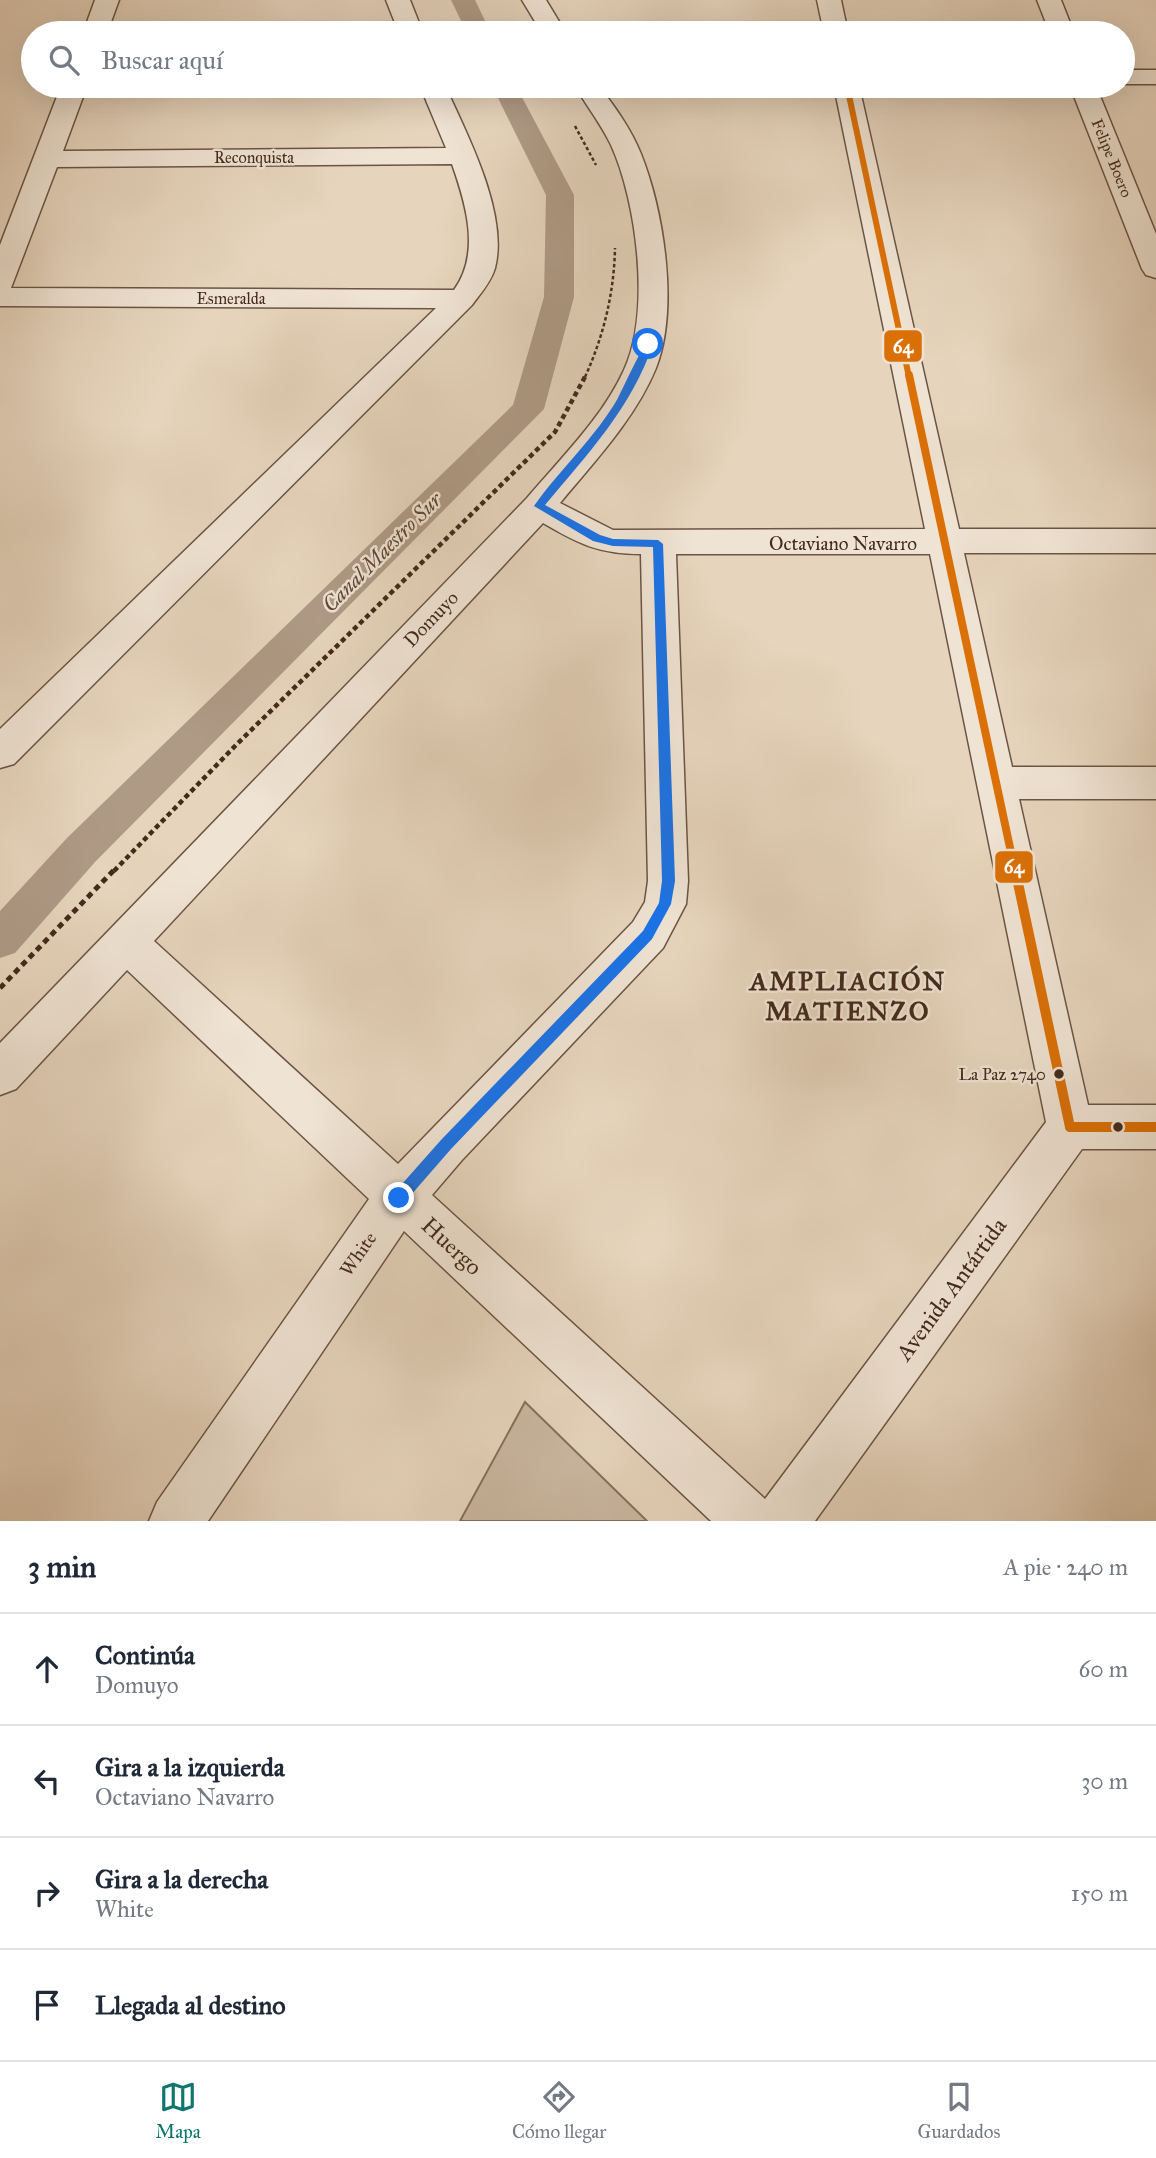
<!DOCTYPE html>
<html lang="es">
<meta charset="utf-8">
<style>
:root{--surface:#fff;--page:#f6f6f7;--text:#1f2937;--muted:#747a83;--line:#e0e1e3;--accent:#0f766e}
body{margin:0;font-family:"IM FELL Great Primer",serif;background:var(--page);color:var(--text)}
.stop{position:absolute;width:21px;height:21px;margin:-16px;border:5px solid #1a73e8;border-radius:50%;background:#fff}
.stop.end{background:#1a73e8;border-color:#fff;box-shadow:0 2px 7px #0008}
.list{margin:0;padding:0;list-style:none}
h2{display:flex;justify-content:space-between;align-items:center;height:91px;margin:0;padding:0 28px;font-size:30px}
h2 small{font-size:23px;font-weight:400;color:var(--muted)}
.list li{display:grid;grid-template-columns:46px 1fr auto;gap:21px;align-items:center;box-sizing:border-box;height:112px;padding:0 28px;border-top:2px solid var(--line)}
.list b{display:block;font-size:26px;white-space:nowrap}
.list p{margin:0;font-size:23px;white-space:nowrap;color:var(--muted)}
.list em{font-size:23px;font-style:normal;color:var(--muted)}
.icon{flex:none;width:38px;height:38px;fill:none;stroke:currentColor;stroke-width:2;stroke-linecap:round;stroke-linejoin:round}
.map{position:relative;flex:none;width:1156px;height:1521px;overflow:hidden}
.search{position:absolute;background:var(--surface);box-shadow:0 7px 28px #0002;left:21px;right:21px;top:21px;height:77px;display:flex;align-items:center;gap:18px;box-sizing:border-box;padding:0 24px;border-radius:38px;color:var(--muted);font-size:26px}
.sheet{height:539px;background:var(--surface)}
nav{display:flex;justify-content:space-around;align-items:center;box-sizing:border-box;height:98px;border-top:2px solid var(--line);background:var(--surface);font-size:19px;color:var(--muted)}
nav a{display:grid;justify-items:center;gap:4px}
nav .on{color:var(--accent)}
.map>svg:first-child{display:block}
</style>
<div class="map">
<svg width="1156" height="1521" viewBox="0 0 1156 1521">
<rect width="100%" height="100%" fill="#e6d4bc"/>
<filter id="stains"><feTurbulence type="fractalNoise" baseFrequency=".00286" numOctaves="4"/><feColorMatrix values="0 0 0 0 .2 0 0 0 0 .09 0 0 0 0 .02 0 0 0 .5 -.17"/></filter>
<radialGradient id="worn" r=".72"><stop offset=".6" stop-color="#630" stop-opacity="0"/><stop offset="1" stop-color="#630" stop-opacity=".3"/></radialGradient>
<polygon fill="#cab7a1" stroke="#87705e" stroke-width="2" points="525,1402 647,1521 460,1521"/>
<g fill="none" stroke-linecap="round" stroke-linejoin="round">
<g fill="#af9a86" fill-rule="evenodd">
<polygon points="451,0 475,0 491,33 467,33"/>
<polygon points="492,86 516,86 574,195 574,297 544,409 95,862 15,953 0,958 0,911 67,838 513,405 544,297 546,195"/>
</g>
<defs>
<g id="street">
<polygon points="95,0 119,0 107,33 83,33"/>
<polygon points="386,0 410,0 423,33 399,33"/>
<polygon points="522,0 546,0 566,33 542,33"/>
<polygon points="817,0 841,0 848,33 824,33"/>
<polygon points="1037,0 1061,0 1074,33 1050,33"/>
<rect x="1123" y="70" width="33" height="14"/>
<path d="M61,86H87L63,151L446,148L420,86H445C467,134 509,214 495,268C491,282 480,294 472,305L14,764L0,768V729L436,308L0,306V245ZM452,164C466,204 481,253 454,290L11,288L57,167Z"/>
<path d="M575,86H599C615,107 631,129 641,154C664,212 679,309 656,368C635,419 594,462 560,503L613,530L925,529L834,86H859L959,529H1156V553H964L1012,767H1156V799H1019L1088,1105H1156V1149H1082L815,1521H711L404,1231L208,1521H149L157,1502L369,1199L127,970L16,1089L0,1095V1043L527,498C561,458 602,418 624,370C651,312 637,202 611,145C601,124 586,105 575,86ZM543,523C579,544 599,554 641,554L648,881L645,902L633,922L398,1164L154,941ZM676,554H930L1046,1122L765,1499L432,1195L462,1160L663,948L686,904L688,881Z"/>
<polygon points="1070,86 1096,86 1156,234 1156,278 1146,275 1142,269"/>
</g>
</defs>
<use href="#street" stroke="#6c5444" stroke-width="3"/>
<g stroke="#442a1c" stroke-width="2.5" stroke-dasharray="3.5 2.5" stroke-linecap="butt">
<polyline points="575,126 596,165"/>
<path d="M585,377C604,335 614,293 615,248"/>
</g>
<polyline stroke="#442a1c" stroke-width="4.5" stroke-dasharray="5 3.5" stroke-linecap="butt" points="114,871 238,743 555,432 586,375"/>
<polyline stroke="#442a1c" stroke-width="5" stroke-dasharray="6 4.5" stroke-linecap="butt" points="0,988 115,869"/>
<use href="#street" fill="#efe3d3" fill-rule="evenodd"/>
<defs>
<polyline id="bus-1-far2" points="847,86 909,377"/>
<polyline id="bus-1-far1" points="909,375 1015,871"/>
<g id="bus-1">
<polyline points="1015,869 1070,1127"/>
<polyline points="1070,1127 1156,1127"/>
</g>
</defs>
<use href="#bus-1-far2" stroke="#efe3d3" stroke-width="10"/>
<use href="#bus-1-far1" stroke="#efe3d3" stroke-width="13"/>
<use href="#bus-1" stroke="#efe3d3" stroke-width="16"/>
<use href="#bus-1-far2" stroke="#da7006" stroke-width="6"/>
<use href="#bus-1-far1" stroke="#da7006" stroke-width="8"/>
<use href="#bus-1" stroke="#da7006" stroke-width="10"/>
</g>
<path fill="#1a73e8" d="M648,341L653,344C632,407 587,455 545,505L600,535L613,539L658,540L663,544L675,881L671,904L652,939L451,1149L404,1203L399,1205L392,1198L394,1193L441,1140L643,931L659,903L662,881L653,547L613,546L593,541L534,506C561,468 595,438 618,398C623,388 644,343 648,341Z"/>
<g fill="#442a1c" stroke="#efe3d3" stroke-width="2.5">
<circle cx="1059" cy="1074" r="6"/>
<circle cx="1118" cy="1127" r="6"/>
</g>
<g text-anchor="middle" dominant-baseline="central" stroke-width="5" stroke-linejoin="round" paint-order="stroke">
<g font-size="16" fill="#442a1c" stroke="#efe3d3">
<text x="254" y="157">Reconquista</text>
<text transform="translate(1112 158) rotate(68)">Felipe Boero</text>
<text x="231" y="298">Esmeralda</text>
</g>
<g font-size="17" fill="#442a1c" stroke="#efe3d3" text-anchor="end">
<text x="1046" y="1074">La Paz 2740</text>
</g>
<g font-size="19" fill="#442a1c" stroke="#efe3d3">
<text x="843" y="543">Octaviano Navarro</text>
<text transform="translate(431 619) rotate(-46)">Domuyo</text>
<text transform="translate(358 1254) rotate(-55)">White</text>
</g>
<g font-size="21" font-style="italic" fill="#5f4636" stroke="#efe3d3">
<text transform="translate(382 552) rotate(-45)">Canal Maestro Sur</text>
</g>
<g font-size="23" fill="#442a1c" stroke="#efe3d3">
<text transform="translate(452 1246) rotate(43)">Huergo</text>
<text transform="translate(951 1289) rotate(-54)">Avenida Antártida</text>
</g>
<g font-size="26" font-weight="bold" letter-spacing="2" fill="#442a1c" stroke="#efe3d3">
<text x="848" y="981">AMPLIACIÓN<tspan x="848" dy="30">MATIENZO</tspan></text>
</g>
</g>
<g stroke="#efe3d3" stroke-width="2.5">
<rect x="883" y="329" width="40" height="34" rx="7" fill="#da7006"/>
<rect x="994" y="850" width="40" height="34" rx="7" fill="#da7006"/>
</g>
<g font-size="19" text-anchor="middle" font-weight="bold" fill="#fff">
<text x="903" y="353">64</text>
<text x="1014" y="873">64</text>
</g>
<rect width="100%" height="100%" filter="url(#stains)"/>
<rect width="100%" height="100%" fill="url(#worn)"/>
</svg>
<div class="stop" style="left:648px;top:344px"></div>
<div class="stop end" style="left:399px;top:1198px"></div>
<div class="search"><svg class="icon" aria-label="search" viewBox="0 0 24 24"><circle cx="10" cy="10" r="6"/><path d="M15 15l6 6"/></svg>Buscar aquí</div>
</div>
<section class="sheet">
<h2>3 min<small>A pie · 240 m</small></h2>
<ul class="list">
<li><svg class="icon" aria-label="ahead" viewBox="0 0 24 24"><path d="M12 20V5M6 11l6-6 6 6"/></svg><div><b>Continúa</b><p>Domuyo</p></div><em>60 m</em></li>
<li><svg class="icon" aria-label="left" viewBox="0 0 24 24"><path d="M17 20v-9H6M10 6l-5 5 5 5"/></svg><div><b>Gira a la izquierda</b><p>Octaviano Navarro</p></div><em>30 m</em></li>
<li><svg class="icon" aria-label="right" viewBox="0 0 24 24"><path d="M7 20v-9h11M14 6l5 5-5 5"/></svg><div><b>Gira a la derecha</b><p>White</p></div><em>150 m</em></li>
<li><svg class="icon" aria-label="arrive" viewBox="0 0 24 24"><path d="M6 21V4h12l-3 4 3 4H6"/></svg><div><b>Llegada al destino</b></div></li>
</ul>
</section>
<nav>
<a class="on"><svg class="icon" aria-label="map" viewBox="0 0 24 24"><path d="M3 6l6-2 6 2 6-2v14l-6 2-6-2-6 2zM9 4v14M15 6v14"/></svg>Mapa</a>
<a><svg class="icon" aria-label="directions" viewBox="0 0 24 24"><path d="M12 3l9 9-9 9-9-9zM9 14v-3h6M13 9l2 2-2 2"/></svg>Cómo llegar</a>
<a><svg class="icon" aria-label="saved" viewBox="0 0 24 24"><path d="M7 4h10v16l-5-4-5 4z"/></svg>Guardados</a>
</nav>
